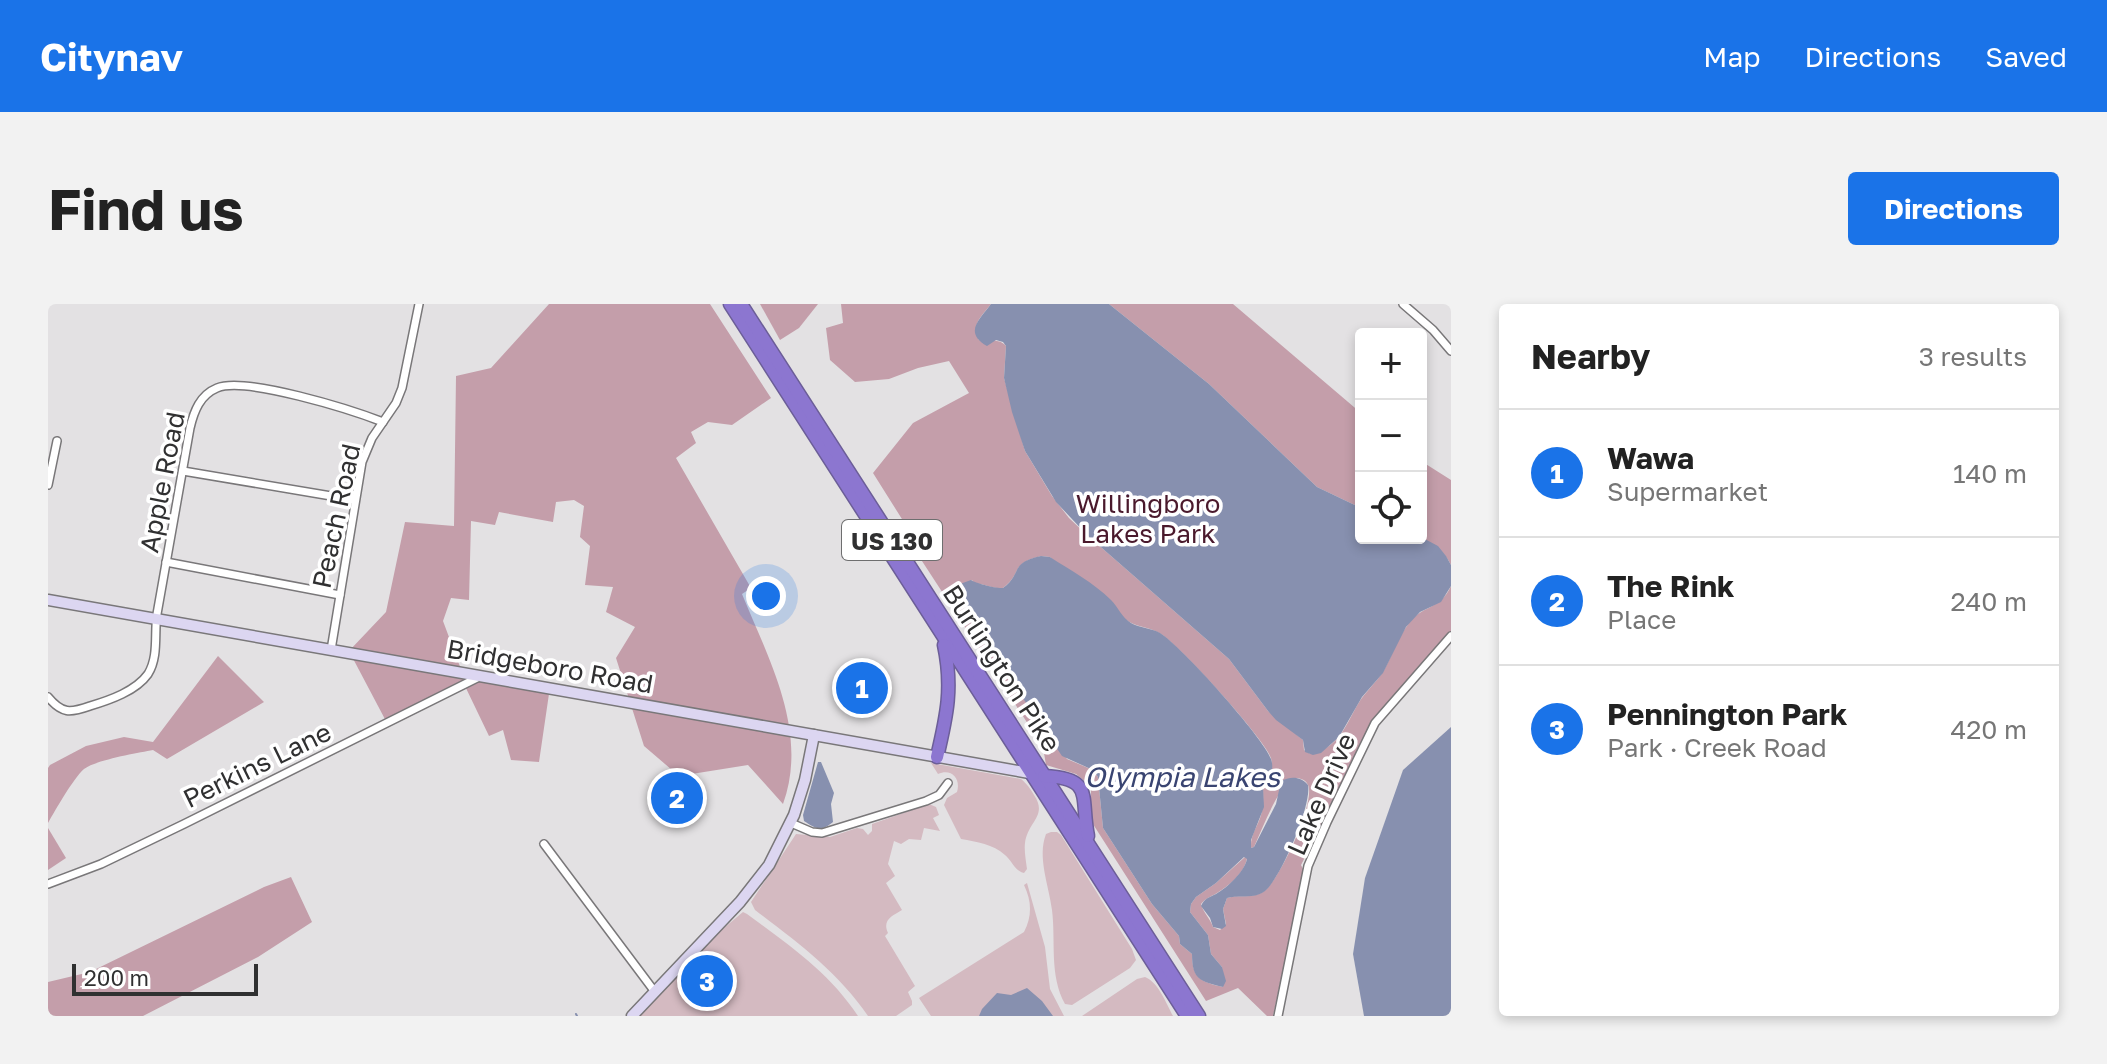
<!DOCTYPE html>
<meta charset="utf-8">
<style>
:root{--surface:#fff;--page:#f2f2f2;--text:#222;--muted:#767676;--line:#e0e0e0;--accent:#1a73e8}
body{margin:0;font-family:"Golos Text",sans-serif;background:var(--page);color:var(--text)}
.controls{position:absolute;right:24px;top:24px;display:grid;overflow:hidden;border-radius:8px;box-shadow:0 4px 12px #0003}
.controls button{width:72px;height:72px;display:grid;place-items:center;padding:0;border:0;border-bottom:2px solid var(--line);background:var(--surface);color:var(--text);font:40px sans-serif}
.scale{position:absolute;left:24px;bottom:20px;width:186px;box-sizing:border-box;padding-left:8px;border:4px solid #303031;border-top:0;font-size:22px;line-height:28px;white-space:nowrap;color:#303031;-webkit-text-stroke:6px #fff;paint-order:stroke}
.you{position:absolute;left:718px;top:292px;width:28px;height:28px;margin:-20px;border:6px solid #fff;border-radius:50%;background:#1a73e8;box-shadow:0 0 0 12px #1a73e833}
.badge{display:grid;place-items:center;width:52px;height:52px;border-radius:50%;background:var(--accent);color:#fff;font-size:26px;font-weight:700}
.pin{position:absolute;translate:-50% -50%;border:4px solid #fff;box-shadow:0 2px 8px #0006}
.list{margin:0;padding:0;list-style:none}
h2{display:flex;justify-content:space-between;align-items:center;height:104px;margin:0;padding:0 32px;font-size:34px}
h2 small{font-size:26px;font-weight:400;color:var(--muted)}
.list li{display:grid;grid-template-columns:52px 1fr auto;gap:24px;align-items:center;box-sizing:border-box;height:128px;padding:0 32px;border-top:2px solid var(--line)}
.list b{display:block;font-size:30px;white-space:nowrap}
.list p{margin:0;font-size:26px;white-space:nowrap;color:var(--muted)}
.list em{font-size:26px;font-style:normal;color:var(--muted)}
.icon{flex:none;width:44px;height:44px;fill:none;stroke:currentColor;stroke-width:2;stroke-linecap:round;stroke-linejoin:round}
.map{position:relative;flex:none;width:1403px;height:712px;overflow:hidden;border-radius:8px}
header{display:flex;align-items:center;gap:48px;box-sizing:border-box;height:112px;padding:0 40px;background:var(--accent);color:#fff}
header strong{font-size:38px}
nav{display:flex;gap:44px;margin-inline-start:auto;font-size:28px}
.intro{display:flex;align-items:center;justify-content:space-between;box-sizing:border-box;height:192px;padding:0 48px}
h1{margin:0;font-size:56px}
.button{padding:20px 36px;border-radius:8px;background:var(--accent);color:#fff;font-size:28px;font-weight:700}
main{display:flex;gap:48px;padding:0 48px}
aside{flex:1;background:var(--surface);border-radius:8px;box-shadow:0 4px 12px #0003}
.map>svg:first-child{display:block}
</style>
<header>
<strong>Citynav</strong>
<nav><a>Map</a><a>Directions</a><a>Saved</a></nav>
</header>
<div class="intro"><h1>Find us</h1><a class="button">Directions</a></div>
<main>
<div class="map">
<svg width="1403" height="712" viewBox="0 0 1403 712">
<rect width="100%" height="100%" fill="#e3e1e3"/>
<g fill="#d4bac1">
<path d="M883,459L973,475C979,480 982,484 986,491C1000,512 980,517 977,539C976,547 978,557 979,565L976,569C966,566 965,558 957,551C945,540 929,538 913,535L896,501L899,494L909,488C913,475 904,464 890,470Z"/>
<path d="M881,500L888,503L891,511L885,514L892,527L876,524L873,536L861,535L853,540L846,537L840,560L847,572L838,579L854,606C844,612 834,616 840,629L837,632L867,682L860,688L864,697V701L848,712H820C790,668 749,638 707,606L703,598L748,530L782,533L809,524L815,525L820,531L824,527V520Z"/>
<path d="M1003,528H1009L1013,531L1084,645L1088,656L1082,664L1024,701L1017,700C1001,671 1008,638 1004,606C1001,582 989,553 998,530Z"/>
<path d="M979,579L997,643L1002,685L1016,712H883L871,694L976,628C984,612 984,598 976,581Z"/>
<path d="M695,608L699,610C740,640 782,669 810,712H584L664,634Z"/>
<path d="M1097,673C1111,679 1118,699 1125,712H1034L1089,675Z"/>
</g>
<g fill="#c49eaa" fill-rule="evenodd">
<path d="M501,0H662L723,94L684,121L660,118L643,128L648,139L628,154L703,284L694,290C721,356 761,428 735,500L700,461L631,472L596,442L568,354L587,323L558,308L565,283L537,281L542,242L532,233L536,202L526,196L508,198L505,218L451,208L447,221L423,217L421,296L403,294L395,317L414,368L502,383L491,458L463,456L455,426L441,432L416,380L339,419L301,347L338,308L357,218L406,222L408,72L443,64Z"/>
<polygon points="712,0 770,0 751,24 732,36"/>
<path d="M793,0H943C934,12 922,21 931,36C939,37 952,34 958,42L956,74L977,147L1004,192L1021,214L1039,231L1181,355L1220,407L1255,436L1256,446C1263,451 1265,451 1272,447C1293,438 1299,419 1310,400C1317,388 1329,378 1336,366C1344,352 1349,335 1359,322C1373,300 1392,307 1403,282V331L1329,413L1253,561L1256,567L1225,712H1219L1190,684L1158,697L1043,517V482L1028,470L998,461L995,443L859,234L864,231L825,169L865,119L921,89L901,57L870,64L841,75L807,78L782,56L778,24L795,19ZM993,252L1002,253C1027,274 1052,296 1078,316C1088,323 1102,323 1113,330C1131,341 1217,435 1223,454C1226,466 1221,473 1215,482C1215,492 1216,501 1213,511C1210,522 1202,531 1203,544L1206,543C1216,521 1227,490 1244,474C1250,474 1257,474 1260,481C1268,498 1231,578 1215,588C1204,595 1191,590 1179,594L1175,605L1178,620L1172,626L1165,623C1162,614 1155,608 1153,600C1158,594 1162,593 1169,589C1181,582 1197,568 1199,554L1197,553L1168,579L1148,593L1143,600L1142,608L1160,631L1163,650L1174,663L1175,683C1153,678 1144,674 1144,650L1132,640L1131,632L1104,600L1055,524L1050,473L1045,466L1019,455L966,381L958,362L950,357L912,291L910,286L924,276L926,279C937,280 945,285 955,284C975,269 961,260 993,252Z"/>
<polygon points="1061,0 1185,0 1313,109 1313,204 1269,183 1161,80"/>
<path d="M1373,157L1403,176V261C1396,247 1386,241 1373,233Z"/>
<path d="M170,352L216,398L119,455L105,446C89,449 48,456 36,465C25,475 8,505 0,519V464L2,461L38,442L76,433L105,438Z"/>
<polygon points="0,524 18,554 0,566"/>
<polygon points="243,573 264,618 210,653 95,712 0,712 0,678 42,668 216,583"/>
</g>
<g fill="#8790af">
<path d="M943,0H1061L1161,80L1269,183L1313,204V234L1373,233L1390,242L1398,252L1403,261V282L1393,298L1372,308L1358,323L1335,369L1314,393L1291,433L1273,449L1265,451L1257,448L1255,436L1228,416L1220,407L1181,355L1039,231L1008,198L977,147L964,108L956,74L958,42L955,38L948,36L939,42C915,28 932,15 943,0Z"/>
<path d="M993,252L1002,253C1022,266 1046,279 1063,296C1070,303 1074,314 1083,319C1092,324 1103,324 1112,329C1133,342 1215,433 1223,455C1227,467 1221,473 1215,482L1216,503L1203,536V544L1206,543L1228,500L1233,477C1242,472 1253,472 1260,481C1264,501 1233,574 1217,587C1206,596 1191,590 1179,594L1175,605L1178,622L1174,625L1165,623L1162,614L1153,602C1157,594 1160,594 1168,590C1180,583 1196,568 1199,555L1196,553L1168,579L1148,593L1143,600L1142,608L1160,631L1163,650L1174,663L1178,677L1175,683C1152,677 1144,676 1144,650L1132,640L1131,632L1104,600L1055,524L1050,473L1045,466L1014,452L966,381L959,362L950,357L912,291V280L923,276C927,279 949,285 955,284C975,269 961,259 993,252Z"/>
<polygon points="1403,423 1403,712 1316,712 1305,650 1317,574 1355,466"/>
<path d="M770,458H773L786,489L783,500L785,518C773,528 768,525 756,517L755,511Z"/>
<polygon points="979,684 994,697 1005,712 931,712 934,705 949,689 963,691"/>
</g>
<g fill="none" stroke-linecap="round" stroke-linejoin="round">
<polyline stroke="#8790af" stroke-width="2" points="528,710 529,712"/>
<defs>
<g id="street">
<polyline points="1355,0 1385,26 1403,47"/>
<polyline points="135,167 307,196"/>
<polyline points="0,181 9,137"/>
<polyline points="118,258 292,291"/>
<polyline points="283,346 314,158 324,134 348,99 354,84 371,0"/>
<path d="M0,393C14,410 22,409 42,402C62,396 88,387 100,370C111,352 106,330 109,310C120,248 131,186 142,124C146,107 152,91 169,84C197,72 304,106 335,118"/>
<polyline points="743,519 764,528 774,529 878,497 891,491 900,479"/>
<polyline points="496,540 607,688"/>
<polyline points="0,580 53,560 136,520 433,372"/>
<polyline points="1230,712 1260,562 1279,518 1327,419 1403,332"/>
</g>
<g id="secondary">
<polyline points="0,296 987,470"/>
<polyline points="584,712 692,598 721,561 746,511 757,476 766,431"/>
</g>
<g id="highway">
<polyline points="682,0 1139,712"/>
<polyline points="693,0 1151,712"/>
<path d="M889,453C899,411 905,383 896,341"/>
<path d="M996,472C1047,474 1032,493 1040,532"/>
</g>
</defs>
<use href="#street" stroke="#797779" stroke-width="10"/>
<use href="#secondary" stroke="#797779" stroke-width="13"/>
<use href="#highway" stroke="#6c5e98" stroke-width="15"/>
<use href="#street" stroke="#fff" stroke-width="7"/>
<use href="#secondary" stroke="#dcd6f1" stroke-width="10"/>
<use href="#highway" stroke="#8c76d0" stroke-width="12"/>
</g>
<g text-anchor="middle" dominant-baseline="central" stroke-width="7" stroke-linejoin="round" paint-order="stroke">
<rect fill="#fff" stroke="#6e6e6f" stroke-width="2" x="794" y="216" width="100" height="40" rx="6"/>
<g font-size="24" font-weight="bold" fill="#303031">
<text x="844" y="236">US 130</text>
</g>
<g font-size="26" fill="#303031" stroke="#fff">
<text transform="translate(114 178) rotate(-79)">Apple Road</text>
<text transform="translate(288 212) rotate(-78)">Peach Road</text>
<text transform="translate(502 362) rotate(10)">Bridgeboro Road</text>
<text transform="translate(954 364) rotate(57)">Burlington Pike</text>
<text transform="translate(209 461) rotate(-26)">Perkins Lane</text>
<text transform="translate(1273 490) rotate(-66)">Lake Drive</text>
</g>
<g font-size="26" fill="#4a192c" stroke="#fff">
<text x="1100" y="199">Willingboro<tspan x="1100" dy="30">Lakes Park</tspan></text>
</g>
<g font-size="28" font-style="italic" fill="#394471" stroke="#fff">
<text x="1134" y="472">Olympia Lakes</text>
</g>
</g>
</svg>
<div class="controls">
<button>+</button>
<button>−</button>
<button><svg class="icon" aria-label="locate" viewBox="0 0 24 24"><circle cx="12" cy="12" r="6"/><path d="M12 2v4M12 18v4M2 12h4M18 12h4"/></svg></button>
</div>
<div class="scale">200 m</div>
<div class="you"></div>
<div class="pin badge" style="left:814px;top:384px">1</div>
<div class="pin badge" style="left:629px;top:494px">2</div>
<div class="pin badge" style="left:659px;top:677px">3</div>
</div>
<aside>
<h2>Nearby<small>3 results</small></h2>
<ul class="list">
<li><span class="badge">1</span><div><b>Wawa</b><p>Supermarket</p></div><em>140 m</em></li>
<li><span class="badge">2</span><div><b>The Rink</b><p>Place</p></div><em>240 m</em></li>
<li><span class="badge">3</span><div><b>Pennington Park</b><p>Park · Creek Road</p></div><em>420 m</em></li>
</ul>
</aside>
</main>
